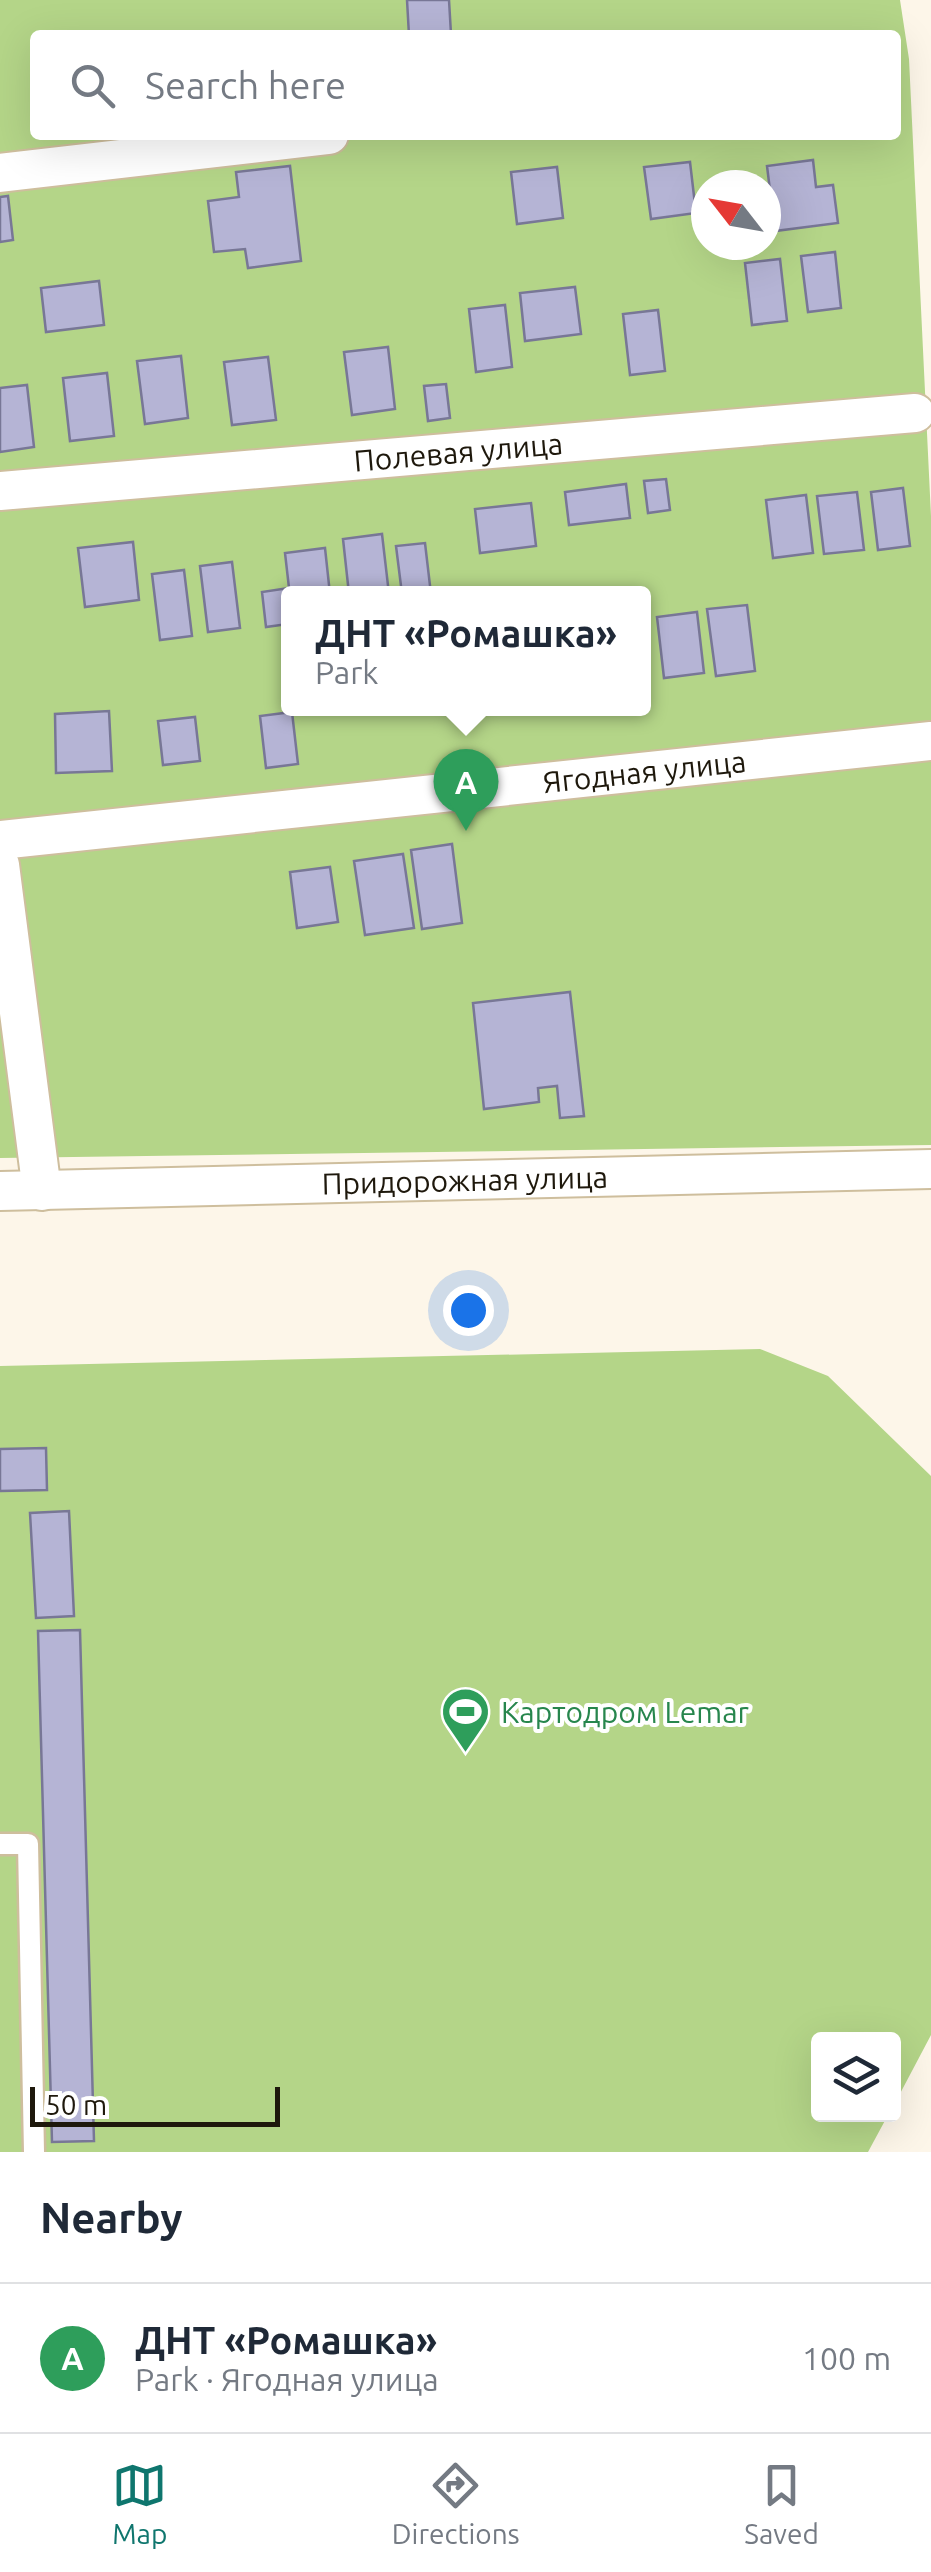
<!DOCTYPE html>
<meta charset="utf-8">
<style>
:root{--surface:#fff;--page:#f6f6f7;--text:#1f2937;--muted:#747a83;--line:#e0e1e3;--accent:#0f766e}
body{margin:0;font-family:Ubuntu,sans-serif;background:var(--page);color:var(--text)}
.controls{position:absolute;right:30px;bottom:30px;display:grid;overflow:hidden;border-radius:10px;box-shadow:0 10px 40px #0002}
.controls button{width:90px;height:90px;display:grid;place-items:center;padding:0;border:0;border-bottom:2px solid var(--line);background:var(--surface);color:var(--text);font:50px sans-serif}
.compass{position:absolute;left:691px;top:170px;width:90px;height:90px;border-radius:50%;background:var(--surface);box-shadow:0 10px 40px #0002;rotate:301deg}
.scale{position:absolute;left:30px;bottom:25px;width:250px;box-sizing:border-box;padding-left:10px;border:5px solid #1e180c;border-top:0;font-size:28px;line-height:35px;white-space:nowrap;color:#1e180c;-webkit-text-stroke:8px #fff;paint-order:stroke}
.you{position:absolute;left:468px;top:1310px;width:35px;height:35px;margin:-25px;border:8px solid #fff;border-radius:50%;background:#1a73e8;box-shadow:0 0 0 15px #1a73e833}
.badge{display:grid;place-items:center;width:65px;height:65px;border-radius:50%;background:var(--accent);color:#fff;font-size:32px;font-weight:700}
.pin{position:absolute;translate:-50% -82px;filter:drop-shadow(0 2px 5px #0008)}
.pin::after{content:'';position:absolute;top:52px;width:35px;height:30px;background:inherit;clip-path:polygon(0 0,100% 0,50% 100%)}
.popup{position:absolute;left:281px;top:586px;width:370px;height:130px;box-sizing:border-box;display:grid;place-content:center;border-radius:10px;background:var(--surface);filter:drop-shadow(0 2px 8px #0005);font-size:32px;white-space:nowrap;color:var(--muted)}
.popup b{font-size:38px;color:var(--text)}
.popup::after{content:'';position:absolute;left:50%;top:100%;margin-left:-20px;border:20px solid transparent;border-top-color:var(--surface)}
.list{margin:0;padding:0;list-style:none}
h2{display:flex;justify-content:space-between;align-items:center;height:130px;margin:0;padding:0 40px;font-size:42px}
h2 small{font-size:32px;font-weight:400;color:var(--muted)}
.list li{display:grid;grid-template-columns:65px 1fr auto;gap:30px;align-items:center;box-sizing:border-box;height:150px;padding:0 40px;border-top:2px solid var(--line)}
.list b{display:block;font-size:38px;white-space:nowrap}
.list p{margin:0;font-size:32px;white-space:nowrap;color:var(--muted)}
.list em{font-size:32px;font-style:normal;color:var(--muted)}
.icon{flex:none;width:55px;height:55px;fill:none;stroke:currentColor;stroke-width:2;stroke-linecap:round;stroke-linejoin:round}
.map{position:relative;flex:none;width:931px;height:2152px;overflow:hidden}
.search{position:absolute;background:var(--surface);box-shadow:0 10px 40px #0002;left:30px;right:30px;top:30px;height:110px;display:flex;align-items:center;gap:25px;box-sizing:border-box;padding:0 35px;border-radius:10px;color:var(--muted);font-size:38px}
.sheet{height:280px;background:var(--surface)}
nav{display:flex;justify-content:space-around;align-items:center;box-sizing:border-box;height:140px;border-top:2px solid var(--line);background:var(--surface);font-size:28px;color:var(--muted)}
nav a{display:grid;justify-items:center;gap:5px}
nav .on{color:var(--accent)}
.map>svg:first-child{display:block}
</style>
<div class="map">
<svg width="931" height="2152" viewBox="0 0 931 2152">
<rect width="100%" height="100%" fill="#fdf6e9"/>
<g fill="#b4d588" fill-rule="evenodd">
<path d="M0,0H900L909,59L931,516V1145L0,1158ZM35,35H896V135H35ZM706,185H766V245H706ZM288,594H644V708H288Z"/>
<polygon points="760,1349 828,1376 931,1476 931,2035 894,2105 894,2040 818,2040 818,2114 888,2115 868,2152 0,2152 0,1366"/>
</g>
<g fill="#b5b4d5" stroke="#787796" stroke-width="2.5">
<polygon points="407,0 449,0 451,34 409,35"/>
<polygon points="813,160 816,187 833,185 838,223 775,231 767,166"/>
<polygon points="690,162 696,213 651,219 644,167"/>
<polygon points="290,166 301,261 248,268 245,249 214,252 208,201 239,197 236,172"/>
<polygon points="557,167 563,218 517,224 511,172"/>
<polygon points="8,196 13,240 0,242 0,197"/>
<polygon points="835,252 841,308 808,312 801,256"/>
<polygon points="780,259 787,321 752,325 745,263"/>
<polygon points="99,281 104,325 46,332 41,288"/>
<polygon points="575,287 581,334 525,341 520,293"/>
<polygon points="505,305 512,367 476,372 469,309"/>
<polygon points="658,310 665,371 630,375 623,314"/>
<polygon points="388,347 395,409 352,415 344,352"/>
<polygon points="181,356 188,418 145,424 137,361"/>
<polygon points="268,357 276,420 232,425 224,362"/>
<polygon points="107,373 114,436 70,441 63,378"/>
<polygon points="446,384 450,418 428,421 424,386"/>
<polygon points="27,385 34,447 0,452 0,388"/>
<polygon points="666,479 670,510 648,513 644,481"/>
<polygon points="626,484 630,518 569,525 565,492"/>
<polygon points="903,488 910,546 878,550 871,492"/>
<polygon points="857,492 864,550 824,554 817,496"/>
<polygon points="806,495 813,553 773,558 766,500"/>
<polygon points="531,503 536,546 480,553 475,509"/>
<polygon points="382,534 389,594 349,594 343,539"/>
<polygon points="133,542 139,600 85,607 78,548"/>
<polygon points="425,543 431,594 402,594 396,546"/>
<polygon points="325,548 330,594 288,594 288,624 266,627 262,592 289,588 285,553"/>
<polygon points="232,562 240,628 208,632 200,566"/>
<polygon points="184,570 192,636 160,640 152,574"/>
<polygon points="747,605 755,671 716,676 707,609"/>
<polygon points="697,612 704,673 664,678 657,617"/>
<polygon points="109,711 112,771 56,773 55,714"/>
<polygon points="292,712 298,764 266,768 260,716"/>
<polygon points="195,717 200,761 163,765 158,721"/>
<polygon points="452,844 462,923 422,929 411,850"/>
<polygon points="403,854 414,928 365,935 354,861"/>
<polygon points="330,867 338,922 297,928 290,872"/>
<polygon points="570,992 584,1116 560,1118 557,1086 538,1088 539,1102 484,1109 473,1003"/>
<polygon points="46,1448 47,1490 0,1491 0,1449"/>
<polygon points="69,1511 74,1616 36,1618 30,1513"/>
<polygon points="80,1630 94,2141 52,2142 38,1631"/>
</g>
<g fill="none" stroke-linecap="round" stroke-linejoin="round">
<defs>
<polyline id="service" points="0,1844 28,1844 34,2152"/>
<g id="minor">
<polyline points="0,173 329,135"/>
<path id="s1" d="M0,491L915,413"/>
<path id="s2" d="M0,840L931,741"/>
<polyline points="0,865 42,1191"/>
<path id="s3" d="M0,1191L931,1169"/>
</g>
</defs>
<use href="#service" stroke="#cebe9d" stroke-width="25"/>
<use href="#minor" stroke="#cebe9d" stroke-width="42"/>
<use href="#service" stroke="#fff" stroke-width="20"/>
<use href="#minor" stroke="#fff" stroke-width="38"/>
</g>
<defs>
<symbol id="stadium-pin" viewBox="-11 -11 22 30"><path d="M0 17L-7.5 6A9.5 9.5 0 1 1 7.5 6Z" fill="#2e9e5b" stroke="#fff"/><path d="M0-5a6.5 5 0 1 0 0 10a6.5 5 0 1 0 0-10ZM-3.5-1.8h7v3.6h-7Z" fill="#fff"/></symbol>
</defs>
<g fill-rule="evenodd">
<use href="#stadium-pin" x="438" y="1684" width="55" height="75"/>
</g>
<g text-anchor="middle" dominant-baseline="central" stroke-width="8" stroke-linejoin="round" paint-order="stroke">
<g font-size="30" fill="#1e180c" stroke="#fff">
<text stroke="none"><textPath href="#s1" startOffset="460">Полевая улица</textPath></text>
<text stroke="none"><textPath href="#s2" startOffset="648">Ягодная улица</textPath></text>
<text stroke="none"><textPath href="#s3" startOffset="465">Придорожная улица</textPath></text>
</g>
<g font-size="30" fill="#27864d" stroke="#fff" text-anchor="start">
<text x="501" y="1712">Картодром Lemar</text>
</g>
</g>
</svg>
<div class="controls">
<button><svg class="icon" aria-label="layers" viewBox="0 0 24 24"><path d="M12 4l9 5-9 5-9-5zM3 14l9 5 9-5"/></svg></button>
</div>
<svg class="compass" viewBox="-18 -18 36 36"><path d="M0-13l5 13h-10z" fill="#e53935"/><path d="M0 13l5-13h-10z" fill="#747a83"/></svg>
<div class="scale">50 m</div>
<div class="you"></div>
<div class="pin badge" style="left:466px;top:831px;background:#2e9e5b">A</div>
<div class="popup"><b>ДНТ «Ромашка»</b>Park</div>
<div class="search"><svg class="icon" aria-label="search" viewBox="0 0 24 24"><circle cx="10" cy="10" r="6"/><path d="M15 15l6 6"/></svg>Search here</div>
</div>
<section class="sheet">
<h2>Nearby<small></small></h2>
<ul class="list">
<li><span class="badge" style="background:#2e9e5b">A</span><div><b>ДНТ «Ромашка»</b><p>Park · Ягодная улица</p></div><em>100 m</em></li>
</ul>
</section>
<nav>
<a class="on"><svg class="icon" aria-label="map" viewBox="0 0 24 24"><path d="M3 6l6-2 6 2 6-2v14l-6 2-6-2-6 2zM9 4v14M15 6v14"/></svg>Map</a>
<a><svg class="icon" aria-label="directions" viewBox="0 0 24 24"><path d="M12 3l9 9-9 9-9-9zM9 14v-3h6M13 9l2 2-2 2"/></svg>Directions</a>
<a><svg class="icon" aria-label="saved" viewBox="0 0 24 24"><path d="M7 4h10v16l-5-4-5 4z"/></svg>Saved</a>
</nav>
